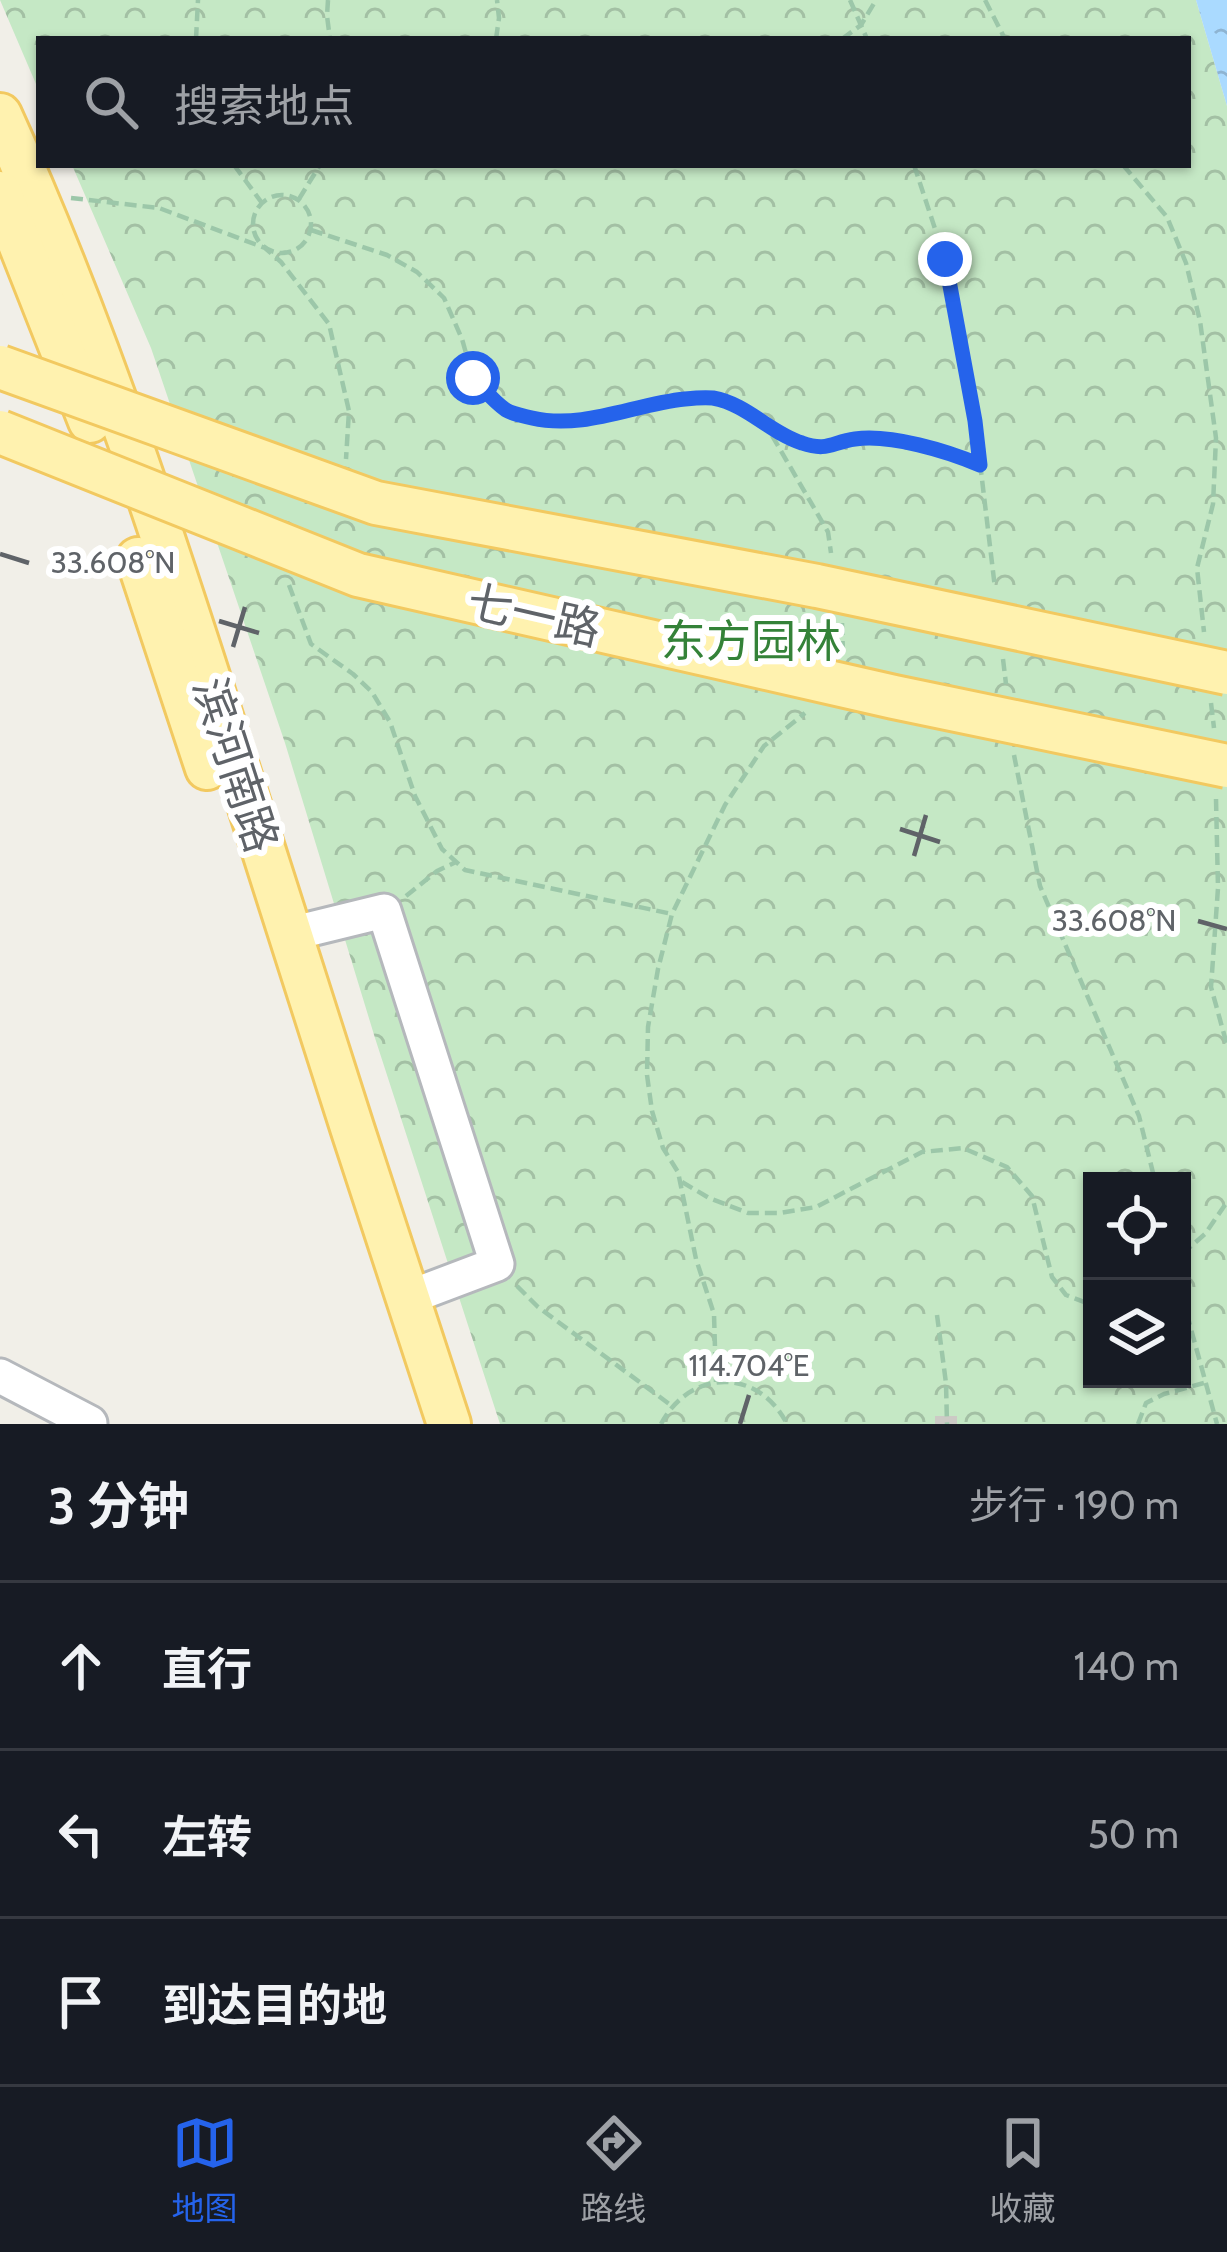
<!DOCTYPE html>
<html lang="zh">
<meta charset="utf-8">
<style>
:root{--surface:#171b24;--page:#20242c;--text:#f1f3f6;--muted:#9ea1a6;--line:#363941;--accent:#2563eb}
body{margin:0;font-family:Cabin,"Noto Sans SC",sans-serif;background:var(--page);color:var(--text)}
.controls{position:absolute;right:36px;bottom:36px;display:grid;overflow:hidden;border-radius:0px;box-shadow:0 3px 9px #0004}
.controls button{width:108px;height:108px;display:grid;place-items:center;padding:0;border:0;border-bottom:3px solid var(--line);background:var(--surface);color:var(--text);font:60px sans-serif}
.stop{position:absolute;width:36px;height:36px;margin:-27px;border:9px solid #2563eb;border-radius:50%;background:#fff}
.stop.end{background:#2563eb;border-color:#fff;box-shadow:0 3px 12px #0008}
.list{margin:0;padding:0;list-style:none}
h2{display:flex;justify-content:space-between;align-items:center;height:156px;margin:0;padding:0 48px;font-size:51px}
h2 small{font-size:39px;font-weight:400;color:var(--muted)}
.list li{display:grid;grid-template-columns:78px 1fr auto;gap:36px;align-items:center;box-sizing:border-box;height:168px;padding:0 48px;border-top:3px solid var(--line)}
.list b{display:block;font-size:45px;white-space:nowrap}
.list em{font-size:39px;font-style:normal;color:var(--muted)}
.icon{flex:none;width:66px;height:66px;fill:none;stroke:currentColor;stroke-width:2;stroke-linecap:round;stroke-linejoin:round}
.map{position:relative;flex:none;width:1227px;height:1424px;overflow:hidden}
.search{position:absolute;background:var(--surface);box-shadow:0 3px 9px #0004;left:36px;right:36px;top:36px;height:132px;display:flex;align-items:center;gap:30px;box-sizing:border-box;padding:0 42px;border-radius:0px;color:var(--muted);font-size:45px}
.sheet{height:660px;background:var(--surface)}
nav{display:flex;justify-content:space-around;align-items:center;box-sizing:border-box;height:168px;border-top:3px solid var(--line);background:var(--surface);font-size:33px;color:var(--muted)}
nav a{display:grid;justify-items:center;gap:6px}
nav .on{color:var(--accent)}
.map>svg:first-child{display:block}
</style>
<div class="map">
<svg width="1227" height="1424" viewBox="0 0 1227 1424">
<defs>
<pattern id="park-crowns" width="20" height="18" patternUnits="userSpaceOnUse" patternTransform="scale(3)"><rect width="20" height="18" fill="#c5e8c5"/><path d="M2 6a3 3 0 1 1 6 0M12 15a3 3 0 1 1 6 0" fill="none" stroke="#a3c0a4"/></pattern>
<pattern id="water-ripples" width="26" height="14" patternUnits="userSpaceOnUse" patternTransform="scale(3)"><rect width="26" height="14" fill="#aadaff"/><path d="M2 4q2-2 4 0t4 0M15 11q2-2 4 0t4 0" fill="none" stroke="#8eb4d2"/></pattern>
</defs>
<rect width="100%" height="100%" fill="#f1efe8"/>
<path fill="url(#park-crowns)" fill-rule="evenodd" d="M0,0H1196L1227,106V1424H500L375,1038L285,743L151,348L72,165H1188V39H39V91ZM1092,1181H1182V1379H1092Z"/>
<polygon fill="url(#water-ripples)" points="1196,0 1227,0 1227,106"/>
<rect fill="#cccac5" x="935" y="1416" width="22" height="8"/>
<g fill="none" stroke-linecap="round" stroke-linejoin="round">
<defs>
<g id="minor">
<polyline points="290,934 384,911 497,1264 407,1298"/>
<polyline points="0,1376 90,1423"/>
</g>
<g id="major">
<path d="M0,115C103,341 178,581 253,817C317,1020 382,1222 449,1424"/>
<polyline points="0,193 90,421"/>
<polyline points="138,559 207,768"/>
</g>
</defs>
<use href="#minor" stroke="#b5b8bc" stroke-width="39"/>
<use href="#major" stroke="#f2c960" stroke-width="48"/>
<g stroke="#9cc7a9" stroke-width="4.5" stroke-dasharray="12 6" stroke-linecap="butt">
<polyline points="328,0 327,16 330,39"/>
<polyline points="850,0 867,39"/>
<polyline points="985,0 1005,39"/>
<polyline points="196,39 198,0"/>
<polyline points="496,39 499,18 497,0"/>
<polyline points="842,39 861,25 876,0"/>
<polyline points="234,165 262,203"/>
<polyline points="914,165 945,259 975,421 995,588"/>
<polyline points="1123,165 1167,217 1186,263 1200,321 1216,438 1213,504 1197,568 1204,632"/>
<circle cx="282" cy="224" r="29"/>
<polyline points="71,198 159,208 265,248 281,262 329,324 349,411 346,459"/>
<polyline points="299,199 320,165"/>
<polyline points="311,230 387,255 417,272 444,298 462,339 473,378 507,411 535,419 565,422 610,415 658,402 708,397 734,404 799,443 827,448 854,439 880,440 917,445 961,456 980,465"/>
<polyline points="763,420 828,532 831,553"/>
<polyline points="289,585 311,644 353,674 372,692 390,722 415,796 442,849 465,870 672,914"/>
<polyline points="842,623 843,654"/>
<polyline points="1003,659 1006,684"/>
<polyline points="1211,703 1214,728"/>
<polyline points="1014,755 1040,886 1139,1116 1155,1181"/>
<polyline points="1216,799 1218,888 1211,987 1227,1045"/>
<polyline points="406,896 437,871 456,862"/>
<polyline points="682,1182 709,1198 748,1213 780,1213 816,1207 922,1152 963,1148 1007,1167 1032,1196 1052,1277 1066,1295 1092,1305"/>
<polyline points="1182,1254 1205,1234 1227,1202"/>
<polyline points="517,1286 538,1307 672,1406"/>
<polyline points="1182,1296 1217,1424"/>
<polyline points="937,1315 946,1383 947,1424"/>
<polyline points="716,1382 714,1314 696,1259 678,1172 663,1148 652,1111 647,1075 648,1027 658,969 672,914 725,805 764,746 805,713"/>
<path d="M661,1424C690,1369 758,1367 787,1424"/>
<polyline points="1138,1424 1146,1403 1164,1394 1204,1383"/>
</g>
<use href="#minor" stroke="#fff" stroke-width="33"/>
<use href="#major" stroke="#fff2af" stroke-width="42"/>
<defs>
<g id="major-bridge">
<polyline points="0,367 376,503 817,586 1227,673"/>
<polyline points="0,432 358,575 894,697 1227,766"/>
</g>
</defs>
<use href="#major-bridge" stroke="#f2c960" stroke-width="48" stroke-linecap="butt"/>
<use href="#major-bridge" stroke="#fff2af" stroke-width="42"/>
</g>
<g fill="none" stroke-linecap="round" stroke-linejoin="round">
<path stroke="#2563eb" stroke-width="15" d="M473,378C483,388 494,402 506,410C512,414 524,416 532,418C584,430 634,404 685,399C694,398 704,397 713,398C747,404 770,433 802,443C828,452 832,442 855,439C891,434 947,451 980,465L975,421L945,259"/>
</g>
<path fill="none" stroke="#5f6368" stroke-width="4.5" d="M0,554L29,563M219,621L259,633M233,647L245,607M900,829L940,842M914,856L926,815M1198,921L1227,929M740,1424L749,1395"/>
<g text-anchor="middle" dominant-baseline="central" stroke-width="12" stroke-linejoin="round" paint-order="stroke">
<g font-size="45" fill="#5f6368" stroke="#fff">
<text transform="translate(534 615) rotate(13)">七一路</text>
<text transform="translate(236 765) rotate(72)">滨河南路</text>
</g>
<g font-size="45" fill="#348238" stroke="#fff">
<text x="751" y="641">东方园林</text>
</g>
</g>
<g font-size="30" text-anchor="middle" fill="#5f6368" stroke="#fff" stroke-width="12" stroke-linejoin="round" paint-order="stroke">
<text x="113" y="573">33.608°N</text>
<text x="1114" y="931">33.608°N</text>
<text x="749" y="1376">114.704°E</text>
</g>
</svg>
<div class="controls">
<button><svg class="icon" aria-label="locate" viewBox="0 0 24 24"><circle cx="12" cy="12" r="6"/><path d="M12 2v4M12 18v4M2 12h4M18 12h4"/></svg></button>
<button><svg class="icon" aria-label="layers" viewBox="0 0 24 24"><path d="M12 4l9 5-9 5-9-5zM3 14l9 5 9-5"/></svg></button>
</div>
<div class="stop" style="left:473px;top:378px"></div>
<div class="stop end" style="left:945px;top:259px"></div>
<div class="search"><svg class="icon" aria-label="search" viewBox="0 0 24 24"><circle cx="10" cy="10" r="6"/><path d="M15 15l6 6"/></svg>搜索地点</div>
</div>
<section class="sheet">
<h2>3 分钟<small>步行 · 190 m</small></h2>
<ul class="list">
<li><svg class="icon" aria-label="ahead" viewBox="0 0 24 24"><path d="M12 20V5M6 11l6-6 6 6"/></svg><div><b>直行</b></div><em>140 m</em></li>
<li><svg class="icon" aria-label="left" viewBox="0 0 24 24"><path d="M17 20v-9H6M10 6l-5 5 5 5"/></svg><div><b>左转</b></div><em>50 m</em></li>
<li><svg class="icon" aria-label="arrive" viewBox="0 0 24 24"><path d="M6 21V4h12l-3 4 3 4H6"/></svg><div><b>到达目的地</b></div></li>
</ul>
</section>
<nav>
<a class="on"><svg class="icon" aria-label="map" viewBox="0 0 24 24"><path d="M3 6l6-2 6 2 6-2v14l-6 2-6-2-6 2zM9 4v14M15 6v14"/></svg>地图</a>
<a><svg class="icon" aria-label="directions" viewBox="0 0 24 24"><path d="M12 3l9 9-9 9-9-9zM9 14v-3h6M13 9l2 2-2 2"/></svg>路线</a>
<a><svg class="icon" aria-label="saved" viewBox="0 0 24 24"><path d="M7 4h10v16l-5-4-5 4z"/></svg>收藏</a>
</nav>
